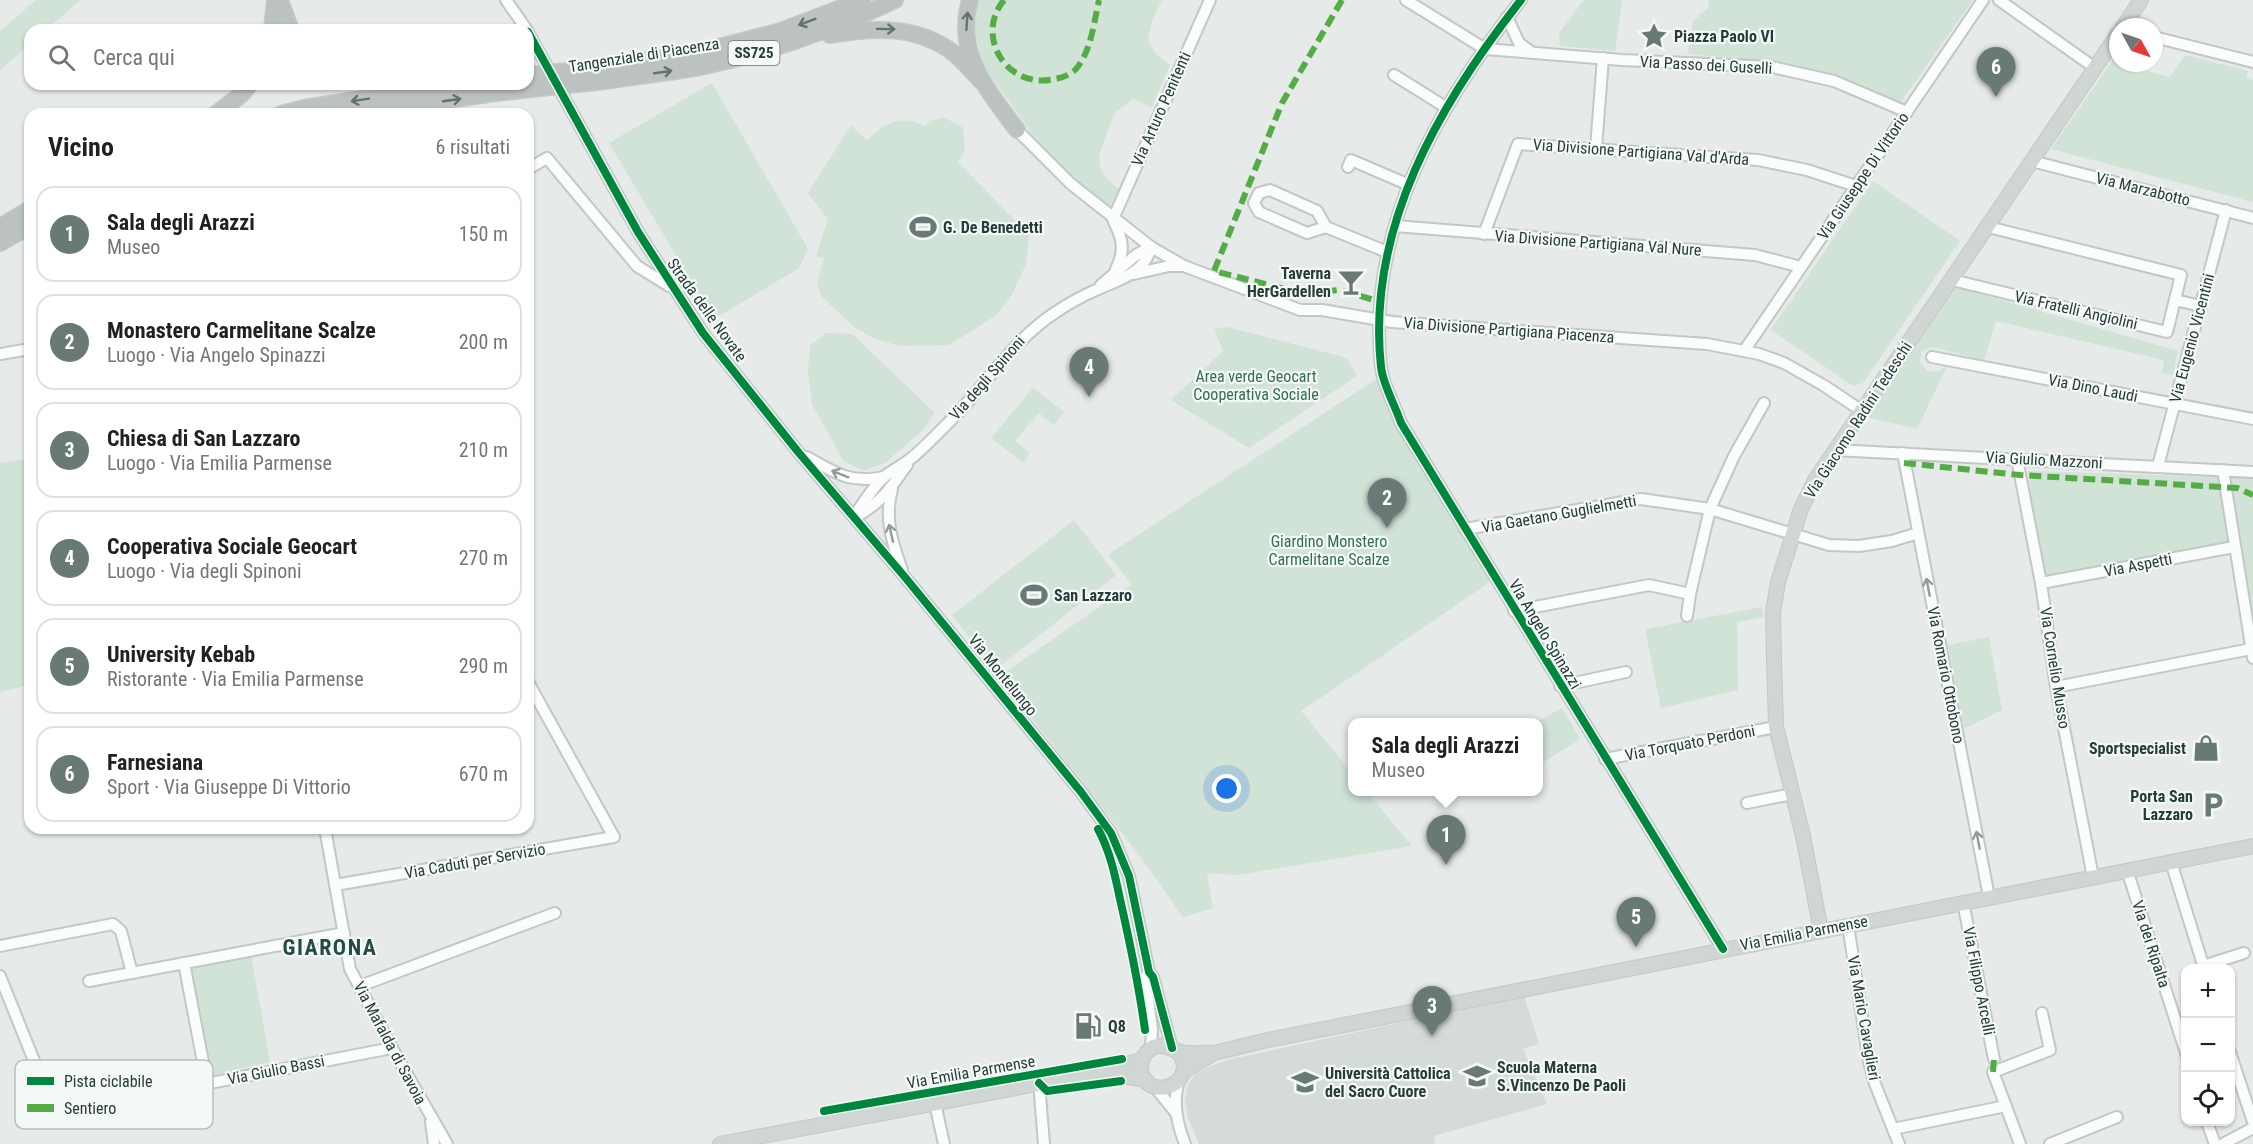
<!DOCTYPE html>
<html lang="it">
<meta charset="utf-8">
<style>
:root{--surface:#fff;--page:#f2f2f2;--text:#202124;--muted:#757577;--line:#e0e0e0;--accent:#697976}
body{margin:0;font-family:"Roboto Condensed",sans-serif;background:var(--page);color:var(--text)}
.controls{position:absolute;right:18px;bottom:18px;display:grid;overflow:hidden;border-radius:12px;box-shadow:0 2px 4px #0004}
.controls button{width:54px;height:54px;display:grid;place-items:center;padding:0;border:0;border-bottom:2px solid var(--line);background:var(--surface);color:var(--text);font:30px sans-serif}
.compass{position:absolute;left:2109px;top:18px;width:54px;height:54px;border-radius:50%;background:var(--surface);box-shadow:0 2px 4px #0004;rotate:130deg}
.you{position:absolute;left:1227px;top:789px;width:21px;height:21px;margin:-15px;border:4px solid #fff;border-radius:50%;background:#1a73e8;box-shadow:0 0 0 9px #1a73e833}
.badge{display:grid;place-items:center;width:39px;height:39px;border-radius:50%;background:var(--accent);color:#fff;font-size:20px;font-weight:700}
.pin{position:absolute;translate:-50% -50px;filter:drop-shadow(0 2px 3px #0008)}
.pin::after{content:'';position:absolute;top:32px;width:21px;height:18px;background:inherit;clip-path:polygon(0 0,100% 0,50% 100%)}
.popup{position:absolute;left:1348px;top:718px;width:195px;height:78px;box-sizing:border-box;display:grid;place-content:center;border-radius:12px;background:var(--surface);filter:drop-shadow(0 2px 4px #0005);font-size:20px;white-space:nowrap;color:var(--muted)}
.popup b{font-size:22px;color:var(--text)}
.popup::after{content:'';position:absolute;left:50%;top:100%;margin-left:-12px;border:12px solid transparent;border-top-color:var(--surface)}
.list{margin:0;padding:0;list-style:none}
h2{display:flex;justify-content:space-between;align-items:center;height:78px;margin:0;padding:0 24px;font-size:26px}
h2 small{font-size:20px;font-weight:400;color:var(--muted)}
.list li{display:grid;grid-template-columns:39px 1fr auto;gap:18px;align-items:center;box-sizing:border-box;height:96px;margin:0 12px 12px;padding:0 12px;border:2px solid var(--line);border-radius:18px}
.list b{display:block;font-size:22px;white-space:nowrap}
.list p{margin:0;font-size:20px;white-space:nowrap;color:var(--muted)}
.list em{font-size:20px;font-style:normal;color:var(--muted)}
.icon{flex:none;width:33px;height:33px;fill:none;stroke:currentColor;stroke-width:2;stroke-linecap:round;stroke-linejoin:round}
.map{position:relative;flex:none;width:2253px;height:1144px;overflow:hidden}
.search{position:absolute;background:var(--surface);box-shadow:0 2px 4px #0004;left:24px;top:24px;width:510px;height:66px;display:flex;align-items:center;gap:15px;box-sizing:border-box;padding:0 21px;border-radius:18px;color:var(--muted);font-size:22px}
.panel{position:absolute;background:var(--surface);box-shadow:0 2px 4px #0004;left:24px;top:108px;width:510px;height:726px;border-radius:18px}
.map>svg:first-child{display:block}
</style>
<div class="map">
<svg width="2253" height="1144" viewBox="0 0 2253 1144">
<rect width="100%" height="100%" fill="#e6eae8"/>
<polygon fill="#d4dbd8" points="1524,996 1539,1044 1523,1049 1547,1104 1434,1136 1435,1144 1199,1144 1188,1118 1185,1101 1188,1085 1195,1074 1209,1067 1227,1060"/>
<g fill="#d1e2d7">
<polygon points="36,0 80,0 46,30 30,30 30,44 0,70 0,31"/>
<polygon points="978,0 1162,0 1152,21 1148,41 1157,55 1170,65 1152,107 1133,99 1115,112 1099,154 1100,168 1107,179 1119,189 1112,204 1107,206 1061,166 1029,131 1015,109 984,68 974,29"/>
<polygon points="1584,0 1622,0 1615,51 1560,46 1559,33"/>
<polygon points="1709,0 1973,0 1901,102 1836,78 1775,64 1688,54 1693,21 1708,8"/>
<polygon points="2185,55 2248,71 2246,78 2253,80 2253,202 2051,149 2115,57 2118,58 2118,63 2144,63 2143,70 2170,77"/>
<polygon points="712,83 808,249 799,268 714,319 609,143"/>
<path d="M944,117L963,128L965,149L958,162L1029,235L1026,264L1011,297L995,316L949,345L900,346L875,339L854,327L821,296L817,283L824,258L816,257L828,219L808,193L851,125L867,141C884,123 901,114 925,126L929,121Z"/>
<polygon points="1873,181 1960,241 1863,383 1853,386 1771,330"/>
<polygon points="1954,286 2178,351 2173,375 2162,373 2164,360 1996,321 1984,360 1936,348 1930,347 1922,352 1920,362 1927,371 1938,372 1948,364 1917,429 1866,417"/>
<polygon points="1227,327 1347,358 1357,376 1249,448 1171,400 1223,351 1214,329"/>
<polygon points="826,333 852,334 934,412 925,428 885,463 863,471 843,460 812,404 808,372 810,345"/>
<polygon points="1378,378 1490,582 1301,711 1353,774 1353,792 1367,792 1412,846 1238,875 1207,873 1213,908 1183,917 1140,856 999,677 1132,584 1109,556 1112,552"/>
<polygon points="1033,388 1064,412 1054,425 1039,413 1015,441 1030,453 1023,463 991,438"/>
<polygon points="30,459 30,685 0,692 0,463"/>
<polygon points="2028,471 2253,478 2253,617 2234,547 2041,583"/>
<polygon points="1074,520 1116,575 995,670 952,615"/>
<polygon points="1762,607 1763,617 1737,622 1738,690 1661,708 1645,629"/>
<polygon points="1989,637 2002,710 1964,729 1948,645"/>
<polygon points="1562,708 1580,739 1539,765 1539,722 1537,722"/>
<polygon points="251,955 270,1062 212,1075 189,962"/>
</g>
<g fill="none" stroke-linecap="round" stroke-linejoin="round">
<defs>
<g id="minor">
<polyline points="506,0 527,30"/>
<polyline points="1406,0 1485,49 1622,60 1772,67 1834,81 1907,112"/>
<path d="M1521,0C1439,104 1366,229 1381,367C1383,385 1395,405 1401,423L1723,949"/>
<polyline points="1999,0 2095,68"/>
<polyline points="1507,17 1519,43 1530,51"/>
<polyline points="528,32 638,232 703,333 799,453 904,576 1081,792 1111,833 1129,876 1149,972 1153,977 1172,1048"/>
<polyline points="2154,37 2253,62"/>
<polyline points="1394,75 1447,108"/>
<polyline points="1017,130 1071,184 1151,247 1184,266 1300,310 1322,310 1392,322 1707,344 1759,354 1784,363 1823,385 1862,411"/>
<polyline points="1596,148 1603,58"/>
<polyline points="2032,161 2253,218"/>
<polyline points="1348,167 1351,160 1407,184"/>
<polyline points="528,169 547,158 637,266 669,286"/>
<polyline points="1113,219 1210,0"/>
<path d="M1114,222C1123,239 1125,252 1116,269"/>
<polyline points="1395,226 1755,255 1801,267"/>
<polyline points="1326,227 1307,233 1259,212 1254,203 1259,193 1270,190 1317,211 1326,227 1387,252"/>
<polyline points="1484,234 1518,144 1758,160 1807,170 1856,186"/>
<polyline points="1134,274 1169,266 1184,266"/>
<polyline points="1952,280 2167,332 2181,275 1988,227"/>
<polyline points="1101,285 1136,255 1151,247"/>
<polyline points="2175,300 2201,306"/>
<polyline points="1744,351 1983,0"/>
<polyline points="0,354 30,349"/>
<polyline points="1932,357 2253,419"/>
<polyline points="1835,450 2253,472"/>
<polyline points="1903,453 1989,897"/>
<path d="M807,457C835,473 851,484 884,477"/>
<polyline points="2017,459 2041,583 2056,687 2093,877"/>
<polyline points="2158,466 2226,210"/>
<polyline points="2223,470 2253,658"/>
<path d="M892,489C884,518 892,542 902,570"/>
<path d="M854,517C863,503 872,488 884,477C894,469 905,464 914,456C928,444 941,430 954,417C988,382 1014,339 1056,312C1068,304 1082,296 1096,290C1119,279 1144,275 1151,247"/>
<path d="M855,517C882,503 890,488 907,465"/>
<polyline points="1465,529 1641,499 1710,509 1829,545 1859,546 1892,541 1918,533"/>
<polyline points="2041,583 2234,547"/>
<polyline points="1514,611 1649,585 1690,594"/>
<polyline points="1687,616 1690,594 1710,509 1734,456 1764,403"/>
<polyline points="1560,686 1626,672"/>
<polyline points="2056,687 2251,649"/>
<polyline points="1605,759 1776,727"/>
<polyline points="1747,803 1792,794"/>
<polyline points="325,828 350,969 392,1048 447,1144"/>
<polyline points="2171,862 2204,968"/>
<polyline points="2127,870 2186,1053"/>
<polyline points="335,885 614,837 528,682"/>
<polyline points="1963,902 1994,1059"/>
<polyline points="1848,925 1869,1062 1875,1084 1899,1144"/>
<polyline points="0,946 113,924 121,931 132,973"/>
<polyline points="184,963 207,1083"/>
<polyline points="2203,966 2244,953"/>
<polyline points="1149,972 1145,978 1152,1029 1151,1049"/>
<polyline points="0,976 55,1113 392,1048"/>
<polyline points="89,981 344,933"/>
<polyline points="360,986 555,913"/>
<polyline points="2230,1052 2253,1122"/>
<path d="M1180,1078C1172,1099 1177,1124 1185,1144"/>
<polyline points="1039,1083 1044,1144"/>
<polyline points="1155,1087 1176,1113"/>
<polyline points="935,1103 944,1144"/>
<polyline points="431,1122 434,1144"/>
<polyline points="2207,1122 2215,1144"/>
<polyline points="1893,1129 2006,1106"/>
<polyline points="2020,1144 1993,1072 2050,1050 2042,1013"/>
<polyline points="2050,1144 2117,1117"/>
<polyline points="2223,1144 2253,1128"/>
</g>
<g id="major">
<polyline points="2123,27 2141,0"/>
<polyline points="1821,931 1803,836 1776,727 1774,659 1773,613 1778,582 1801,509 1815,480 2118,34"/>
<path d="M1178,1052C1202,1084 1146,1104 1141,1070C1140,1063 1143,1057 1147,1052C1160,1038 1172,1052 1186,1053C1195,1054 1205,1052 1214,1053"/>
<polyline points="1111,1070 1117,1075 1146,1080"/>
<polyline points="1183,1072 1214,1053 1268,1040 2253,846"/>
<polyline points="720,1144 1111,1070 1123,1065 1142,1060"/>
</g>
<g id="highway">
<polyline points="280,0 291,30"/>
<path d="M970,0C954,52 988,91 1017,130"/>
<polyline points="272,30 275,0"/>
<path d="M830,35C874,27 918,25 955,54C964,62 973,72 981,81"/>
<polyline points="600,68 704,51 781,31 862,0"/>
<path d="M605,81C639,75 675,73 709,65C773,51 836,28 895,0"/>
<polyline points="377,84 405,85"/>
<polyline points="216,114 242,94 250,84"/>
<polyline points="281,114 304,108 459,84"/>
<polyline points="353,114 495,93"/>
<polyline points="0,227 30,209"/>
<polyline points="0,243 30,226"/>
</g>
</defs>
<use href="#minor" stroke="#c3c7c5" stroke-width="14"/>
<use href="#major" stroke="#c2c9c8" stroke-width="16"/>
<use href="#highway" stroke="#c2c9c8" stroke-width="18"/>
<use href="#minor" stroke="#fbfcfc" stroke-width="10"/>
<use href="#major" stroke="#cfd6d4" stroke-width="14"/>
<use href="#highway" stroke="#bcc2c1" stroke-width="15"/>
<defs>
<g id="highway-bridge">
<polyline points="528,75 600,68"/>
<polyline points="495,93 605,81"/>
</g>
</defs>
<use href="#highway-bridge" stroke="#c2c9c8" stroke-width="18" stroke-linecap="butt"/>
<use href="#highway-bridge" stroke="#bcc2c1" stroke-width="15"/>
<g stroke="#53ac46" stroke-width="6" stroke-dasharray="12 6" stroke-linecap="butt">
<path d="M1004,0C975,35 1005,86 1049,80C1058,79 1069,76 1075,70C1091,53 1094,22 1099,0"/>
<polyline points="1342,0 1282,103 1214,271 1301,293 1339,290 1381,302"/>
<polyline points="1904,463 2020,475 2237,488 2253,495"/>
<polyline points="1993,1072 1994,1059"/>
</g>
<defs>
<g id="cycleway">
<path d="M1521,0C1439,104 1366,229 1381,367C1383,385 1395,405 1401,423L1723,949"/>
<polyline points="528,32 638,232 703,333 799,453 904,576 1081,792 1111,833 1129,876 1149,972 1153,977 1172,1048"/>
<path d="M1098,829C1110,851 1115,875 1120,899C1130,943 1139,986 1145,1030"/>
<polyline points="1039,1083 1047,1091 1121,1081"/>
<polyline points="824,1111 1122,1059"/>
</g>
</defs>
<use href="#cycleway" stroke="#f4f9f7" stroke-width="11"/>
<use href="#cycleway" stroke="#00873e" stroke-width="8"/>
</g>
<defs><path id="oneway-shaft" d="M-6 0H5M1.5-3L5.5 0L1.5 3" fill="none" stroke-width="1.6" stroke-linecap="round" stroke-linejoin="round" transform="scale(1.5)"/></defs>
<g stroke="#61726f">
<use href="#oneway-shaft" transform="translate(967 21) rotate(-86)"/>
<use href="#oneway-shaft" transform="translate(807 22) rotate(159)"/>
<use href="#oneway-shaft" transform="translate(886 29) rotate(1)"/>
<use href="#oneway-shaft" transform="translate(663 72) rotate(-8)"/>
<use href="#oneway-shaft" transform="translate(360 100) rotate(171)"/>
<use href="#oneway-shaft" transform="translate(452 100) rotate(-8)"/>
</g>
<g stroke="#909c9a">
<use href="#oneway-shaft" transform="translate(840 474) rotate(-158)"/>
<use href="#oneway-shaft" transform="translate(891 533) rotate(-103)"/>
<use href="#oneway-shaft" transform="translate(1928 587) rotate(-101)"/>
<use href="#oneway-shaft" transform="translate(1978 840) rotate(-101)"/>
</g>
<defs>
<symbol id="sight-bare" viewBox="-9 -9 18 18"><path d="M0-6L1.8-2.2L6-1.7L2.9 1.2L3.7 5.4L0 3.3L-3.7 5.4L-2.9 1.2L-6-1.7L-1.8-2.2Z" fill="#697976" stroke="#f4f9f7" stroke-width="2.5" paint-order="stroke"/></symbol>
<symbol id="stadium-bare" viewBox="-9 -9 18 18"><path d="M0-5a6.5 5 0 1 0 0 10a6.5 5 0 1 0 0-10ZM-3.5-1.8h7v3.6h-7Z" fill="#697976" stroke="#f4f9f7" stroke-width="2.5" paint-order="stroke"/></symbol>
<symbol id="bar-bare" viewBox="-9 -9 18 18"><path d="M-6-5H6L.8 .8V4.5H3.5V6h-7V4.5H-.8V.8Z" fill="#697976" stroke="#f4f9f7" stroke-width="2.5" paint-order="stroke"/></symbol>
<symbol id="shop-bare" viewBox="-9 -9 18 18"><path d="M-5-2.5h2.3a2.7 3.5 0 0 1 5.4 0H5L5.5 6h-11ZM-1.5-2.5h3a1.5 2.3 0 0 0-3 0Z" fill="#697976" stroke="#f4f9f7" stroke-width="2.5" paint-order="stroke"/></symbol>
<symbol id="parking-bare" viewBox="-9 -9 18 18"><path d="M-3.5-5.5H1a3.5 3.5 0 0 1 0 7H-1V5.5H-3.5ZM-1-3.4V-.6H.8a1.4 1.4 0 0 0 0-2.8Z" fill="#697976" stroke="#f4f9f7" stroke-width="2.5" paint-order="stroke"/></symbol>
<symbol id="fuel-bare" viewBox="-9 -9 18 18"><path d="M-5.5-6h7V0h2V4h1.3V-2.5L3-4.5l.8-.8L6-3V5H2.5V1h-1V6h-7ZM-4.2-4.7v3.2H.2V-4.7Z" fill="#697976" stroke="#f4f9f7" stroke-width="2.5" paint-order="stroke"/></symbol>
<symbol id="school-bare" viewBox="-9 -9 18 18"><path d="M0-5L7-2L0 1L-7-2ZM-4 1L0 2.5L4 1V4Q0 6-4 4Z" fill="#697976" stroke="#f4f9f7" stroke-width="2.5" paint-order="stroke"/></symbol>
<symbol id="university-bare" viewBox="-9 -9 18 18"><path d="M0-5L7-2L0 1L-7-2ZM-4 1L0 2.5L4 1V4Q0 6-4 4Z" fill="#697976" stroke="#f4f9f7" stroke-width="2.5" paint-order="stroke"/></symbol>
</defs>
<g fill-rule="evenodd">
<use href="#sight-bare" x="1635" y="17" width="38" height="38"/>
<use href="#stadium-bare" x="904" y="208" width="38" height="38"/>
<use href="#bar-bare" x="1332" y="263" width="38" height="38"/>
<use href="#stadium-bare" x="1015" y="576" width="38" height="38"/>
<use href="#shop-bare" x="2187" y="729" width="38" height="38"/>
<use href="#parking-bare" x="2194" y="786" width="38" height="38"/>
<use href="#fuel-bare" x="1069" y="1007" width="38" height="38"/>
<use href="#school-bare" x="1458" y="1057" width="38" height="38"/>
<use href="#university-bare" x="1286" y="1063" width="38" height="38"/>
</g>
<g text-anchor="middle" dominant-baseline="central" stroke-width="4.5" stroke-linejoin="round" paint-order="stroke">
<rect fill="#f4f9f7" stroke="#637571" stroke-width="1.5" x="728.5" y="41" width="51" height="24" rx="4.5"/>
<g font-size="15" font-weight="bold" fill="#253c38">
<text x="754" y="53">SS725</text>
</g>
<g font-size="16" font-weight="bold" fill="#253c38" stroke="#f4f9f7" text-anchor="start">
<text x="1674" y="36">Piazza Paolo VI</text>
<text x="943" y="227">G. De Benedetti</text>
<text x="1331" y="273" text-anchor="end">Taverna<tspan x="1331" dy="18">HerGardellen</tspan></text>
<text x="1054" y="595">San Lazzaro</text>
<text x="2186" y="748" text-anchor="end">Sportspecialist</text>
<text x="2193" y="796" text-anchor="end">Porta San<tspan x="2193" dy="18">Lazzaro</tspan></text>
<text x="1108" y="1026">Q8</text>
<text x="1497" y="1067">Scuola Materna<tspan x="1497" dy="18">S.Vincenzo De Paoli</tspan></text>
<text x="1325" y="1073">Università Cattolica<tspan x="1325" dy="18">del Sacro Cuore</tspan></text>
</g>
<g font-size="16" fill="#253c38" stroke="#f4f9f7">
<text transform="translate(644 55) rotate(-9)">Tangenziale di Piacenza</text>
<text transform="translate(1706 65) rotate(3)">Via Passo dei Guselli</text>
<text transform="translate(1161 109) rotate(-66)">Via Arturo Penitenti</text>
<text transform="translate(1641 152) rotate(4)">Via Divisione Partigiana Val d'Arda</text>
<text transform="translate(1863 176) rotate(-56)">Via Giuseppe Di Vittorio</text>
<text transform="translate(2143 189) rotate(14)">Via Marzabotto</text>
<text transform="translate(1598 243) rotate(4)">Via Divisione Partigiana Val Nure</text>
<text transform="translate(707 310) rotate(54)">Strada delle Novate</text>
<text transform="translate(2076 310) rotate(13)">Via Fratelli Angiolini</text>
<text transform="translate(1509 330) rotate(4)">Via Divisione Partigiana Piacenza</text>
<text transform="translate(2192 338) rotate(-75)">Via Eugenio Vicentini</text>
<text transform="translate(987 378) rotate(-49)">Via degli Spinoni</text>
<text transform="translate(2093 388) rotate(11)">Via Dino Laudi</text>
<text transform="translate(1858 420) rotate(-57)">Via Giacomo Radini Tedeschi</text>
<text transform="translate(2044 460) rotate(3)">Via Giulio Mazzoni</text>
<text transform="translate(1559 514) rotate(-10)">Via Gaetano Guglielmetti</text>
<text transform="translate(2138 565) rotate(-11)">Via Aspetti</text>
<text transform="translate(1545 634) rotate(59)">Via Angelo Spinazzi</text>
<text transform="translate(2055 668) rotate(81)">Via Cornelio Musso</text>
<text transform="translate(1003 675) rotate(51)">Via Montelungo</text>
<text transform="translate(1946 675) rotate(79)">Via Romario Ottobono</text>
<text transform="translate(1690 743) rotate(-11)">Via Torquato Perdoni</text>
<text transform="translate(475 861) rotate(-10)">Via Caduti per Servizio</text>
<text transform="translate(1804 933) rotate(-11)">Via Emilia Parmense</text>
<text transform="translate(2151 944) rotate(72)">Via dei Ripalta</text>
<text transform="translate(1979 981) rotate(79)">Via Filippo Arcelli</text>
<text transform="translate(1864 1018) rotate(80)">Via Mario Cavaglieri</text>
<text transform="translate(390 1043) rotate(62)">Via Mafalda di Savoia</text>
<text transform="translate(276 1070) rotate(-11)">Via Giulio Bassi</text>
<text transform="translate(971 1072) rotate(-10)">Via Emilia Parmense</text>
</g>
<g font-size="16" fill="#336f4f" stroke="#f4f9f7">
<text x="1256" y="376">Area verde Geocart<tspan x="1256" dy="18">Cooperativa Sociale</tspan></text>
<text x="1329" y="541">Giardino Monstero<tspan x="1329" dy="18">Carmelitane Scalze</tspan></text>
</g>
<g font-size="22" font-weight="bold" letter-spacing="1.5" fill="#234c46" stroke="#f4f9f7">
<text x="330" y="947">GIARONA</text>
</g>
</g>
<rect x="15" y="1060" width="198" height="69" rx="9" fill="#f4f9f7" stroke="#b6c0be" stroke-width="1.5"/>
<rect x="27" y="1077" width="27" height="8" fill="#00873e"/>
<rect x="27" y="1104" width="27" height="8" fill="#53ac46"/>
<g font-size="16" fill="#253c38">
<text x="64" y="1087">Pista ciclabile</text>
<text x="64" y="1114">Sentiero</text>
</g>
</svg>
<div class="controls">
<button>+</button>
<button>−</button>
<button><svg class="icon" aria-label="locate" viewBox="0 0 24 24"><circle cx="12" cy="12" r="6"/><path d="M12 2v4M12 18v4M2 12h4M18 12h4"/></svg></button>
</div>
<svg class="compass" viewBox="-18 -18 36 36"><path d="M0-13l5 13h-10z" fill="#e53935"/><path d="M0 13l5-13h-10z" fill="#757577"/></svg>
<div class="you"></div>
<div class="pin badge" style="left:1446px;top:865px">1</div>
<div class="popup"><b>Sala degli Arazzi</b>Museo</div>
<div class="pin badge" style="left:1387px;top:528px">2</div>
<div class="pin badge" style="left:1432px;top:1036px">3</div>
<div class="pin badge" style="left:1089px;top:397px">4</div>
<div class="pin badge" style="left:1636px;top:947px">5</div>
<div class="pin badge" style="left:1996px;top:97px">6</div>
<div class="search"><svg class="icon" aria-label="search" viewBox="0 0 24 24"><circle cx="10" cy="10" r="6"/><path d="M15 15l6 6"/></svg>Cerca qui</div>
<section class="panel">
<h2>Vicino<small>6 risultati</small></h2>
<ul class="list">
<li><span class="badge">1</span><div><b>Sala degli Arazzi</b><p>Museo</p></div><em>150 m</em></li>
<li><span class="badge">2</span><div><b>Monastero Carmelitane Scalze</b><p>Luogo · Via Angelo Spinazzi</p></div><em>200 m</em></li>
<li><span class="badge">3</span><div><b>Chiesa di San Lazzaro</b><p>Luogo · Via Emilia Parmense</p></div><em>210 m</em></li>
<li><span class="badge">4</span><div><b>Cooperativa Sociale Geocart</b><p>Luogo · Via degli Spinoni</p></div><em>270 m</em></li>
<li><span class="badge">5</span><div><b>University Kebab</b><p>Ristorante · Via Emilia Parmense</p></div><em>290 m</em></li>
<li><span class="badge">6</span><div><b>Farnesiana</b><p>Sport · Via Giuseppe Di Vittorio</p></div><em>670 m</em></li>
</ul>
</section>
</div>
